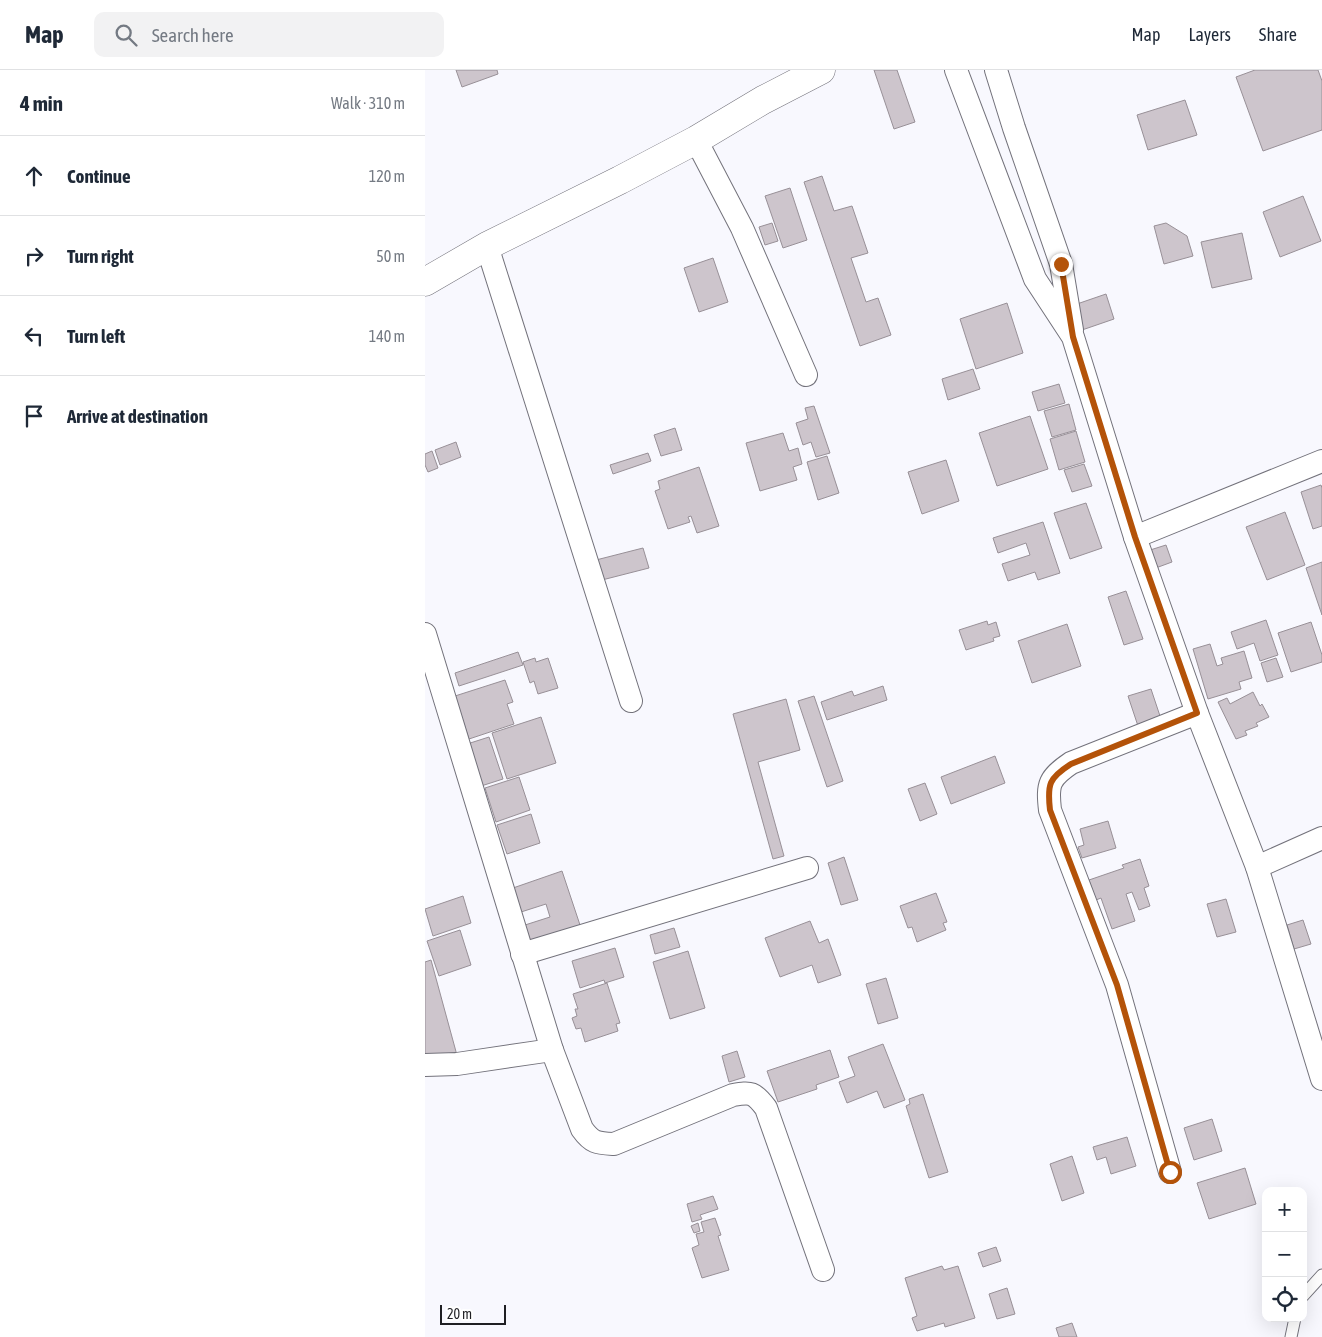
<!DOCTYPE html>
<meta charset="utf-8">
<style>
:root{--surface:#fff;--page:#f2f2f3;--text:#1f2937;--muted:#747a83;--line:#e0e1e3}
body{margin:0;font-family:"Asap Condensed",sans-serif;background:var(--page);color:var(--text)}
.controls{position:absolute;right:15px;bottom:15px;display:grid;overflow:hidden;border-radius:10px;box-shadow:0 5px 20px #0002}
.controls button{width:45px;height:45px;display:grid;place-items:center;padding:0;border:0;border-bottom:1px solid var(--line);background:var(--surface);color:var(--text);font:25px sans-serif}
.scale{position:absolute;left:15px;bottom:12px;width:66px;box-sizing:border-box;padding-left:5px;border:2px solid #1f1f23;border-top:0;font-size:14px;line-height:18px;white-space:nowrap;color:#1f1f23;-webkit-text-stroke:4px #fff;paint-order:stroke}
.stop{position:absolute;width:15px;height:15px;margin:-11px;border:4px solid #b45309;border-radius:50%;background:#fff}
.stop.end{background:#b45309;border-color:#fff;box-shadow:0 1px 5px #0008}
.list{margin:0;padding:0;list-style:none}
h2{display:flex;justify-content:space-between;align-items:center;height:65px;margin:0;padding:0 20px;font-size:21px}
h2 small{font-size:16px;font-weight:400;color:var(--muted)}
.list li{display:grid;grid-template-columns:32px 1fr auto;gap:15px;align-items:center;box-sizing:border-box;height:80px;padding:0 20px;border-top:1px solid var(--line)}
.list b{display:block;font-size:19px;white-space:nowrap}
.list em{font-size:16px;font-style:normal;color:var(--muted)}
.icon{flex:none;width:28px;height:28px;fill:none;stroke:currentColor;stroke-width:2;stroke-linecap:round;stroke-linejoin:round}
.map{position:relative;flex:none;width:897px;height:1267px;overflow:hidden}
header{display:flex;align-items:center;gap:30px;box-sizing:border-box;height:70px;padding:0 25px;background:var(--surface);border-bottom:1px solid var(--line)}
header strong{font-size:24px}
nav{display:flex;gap:28px;margin-inline-start:auto;font-size:18px}
.search{width:350px;height:45px;background:var(--page);display:flex;align-items:center;gap:12px;box-sizing:border-box;padding:0 18px;border-radius:10px;color:var(--muted);font-size:19px}
main{display:flex}
aside{flex:1;background:var(--surface)}
.map>svg:first-child{display:block}
</style>
<header>
<strong>Map</strong>
<div class="search"><svg class="icon" aria-label="search" viewBox="0 0 24 24"><circle cx="10" cy="10" r="6"/><path d="M15 15l6 6"/></svg>Search here</div>
<nav><a>Map</a><a>Layers</a><a>Share</a></nav>
</header>
<main>
<aside>
<h2>4 min<small>Walk · 310 m</small></h2>
<ul class="list">
<li><svg class="icon" aria-label="ahead" viewBox="0 0 24 24"><path d="M12 20V5M6 11l6-6 6 6"/></svg><div><b>Continue</b></div><em>120 m</em></li>
<li><svg class="icon" aria-label="right" viewBox="0 0 24 24"><path d="M7 20v-9h11M14 6l5 5-5 5"/></svg><div><b>Turn right</b></div><em>50 m</em></li>
<li><svg class="icon" aria-label="left" viewBox="0 0 24 24"><path d="M17 20v-9H6M10 6l-5 5 5 5"/></svg><div><b>Turn left</b></div><em>140 m</em></li>
<li><svg class="icon" aria-label="arrive" viewBox="0 0 24 24"><path d="M6 21V4h12l-3 4 3 4H6"/></svg><div><b>Arrive at destination</b></div></li>
</ul>
</aside>
<div class="map">
<svg width="897" height="1267" viewBox="0 0 897 1267">
<rect width="100%" height="100%" fill="#f8f8fe"/>
<g fill="#cdc5cc" stroke="#989097">
<polygon points="31,0 72,0 73,4 37,17"/>
<polygon points="449,0 472,0 490,52 469,59"/>
<polygon points="830,0 893,0 897,11 897,60 838,81 811,7"/>
<polygon points="760,30 772,65 723,80 712,45"/>
<polygon points="397,106 409,141 427,136 443,183 426,188 441,232 453,228 466,265 435,276 379,112"/>
<polygon points="365,118 382,170 358,178 340,126"/>
<polygon points="878,126 896,171 855,187 838,142"/>
<polygon points="347,153 353,171 340,175 334,157"/>
<polygon points="741,153 762,166 768,186 739,194 729,156"/>
<polygon points="817,163 827,209 787,218 776,172"/>
<polygon points="288,188 303,232 274,242 259,198"/>
<polygon points="681,224 689,249 657,260 649,235"/>
<polygon points="582,233 598,283 551,299 535,249"/>
<polygon points="548,299 555,319 523,330 517,309"/>
<polygon points="634,314 640,333 613,341 607,322"/>
<polygon points="644,334 651,360 627,367 619,341"/>
<polygon points="389,336 405,383 391,387 386,372 378,375 371,353 383,349 380,338"/>
<polygon points="605,346 623,399 572,416 554,363"/>
<polygon points="250,358 257,380 236,386 229,365"/>
<polygon points="651,361 660,392 634,400 625,369"/>
<polygon points="358,363 364,381 373,378 377,394 368,397 372,410 335,421 321,373"/>
<polygon points="31,372 36,387 15,395 10,380"/>
<polygon points="7,381 13,398 3,402 0,395 0,384"/>
<polygon points="223,383 226,391 188,404 185,395"/>
<polygon points="402,386 414,423 393,430 382,392"/>
<polygon points="521,390 534,431 497,444 483,402"/>
<polygon points="659,394 667,416 647,422 639,400"/>
<polygon points="274,397 294,456 272,463 266,446 263,447 265,452 243,459 230,421 235,419 233,411"/>
<polygon points="896,415 897,418 897,456 888,459 876,422"/>
<polygon points="661,433 677,478 645,489 629,443"/>
<polygon points="860,442 880,495 842,510 821,457"/>
<polygon points="618,452 635,503 613,510 610,502 583,511 577,494 605,485 601,473 573,483 568,468"/>
<polygon points="741,475 747,492 728,499 722,481"/>
<polygon points="218,478 224,498 177,510 171,490"/>
<polygon points="897,492 897,545 881,498"/>
<polygon points="701,521 718,569 699,575 683,527"/>
<polygon points="841,550 853,585 835,591 829,573 812,579 806,562"/>
<polygon points="562,551 563,555 571,552 575,566 568,568 569,571 541,580 534,560"/>
<polygon points="886,552 897,585 897,592 866,602 853,563"/>
<polygon points="642,554 656,596 607,613 593,571"/>
<polygon points="785,574 792,596 798,594 796,588 819,581 827,608 814,612 816,619 783,629 768,579"/>
<polygon points="93,582 98,595 34,616 30,603"/>
<polygon points="110,588 111,592 123,588 133,618 113,624 109,611 105,613 98,592"/>
<polygon points="851,588 858,607 842,612 836,593"/>
<polygon points="80,610 88,632 82,634 89,654 44,669 30,626"/>
<polygon points="458,616 462,630 402,650 396,632 427,621 429,626"/>
<polygon points="726,619 736,649 713,656 703,626"/>
<polygon points="828,622 835,636 837,634 844,647 831,653 833,656 820,661 822,665 811,669 793,632 802,628 805,634"/>
<polygon points="389,626 418,711 402,717 373,631"/>
<polygon points="361,629 375,680 333,692 359,786 348,789 308,644"/>
<polygon points="116,647 131,693 82,709 67,663"/>
<polygon points="64,667 78,709 53,717 39,675"/>
<polygon points="570,686 580,713 526,734 516,707"/>
<polygon points="94,707 105,740 71,752 60,718"/>
<polygon points="500,713 512,744 495,751 483,719"/>
<polygon points="106,744 115,773 82,784 72,755"/>
<polygon points="683,751 691,778 657,788 653,777 659,775 655,759"/>
<polygon points="419,787 433,830 416,835 403,793"/>
<polygon points="715,789 724,816 719,818 725,836 714,840 707,822 701,824 710,851 687,859 676,828 671,830 664,810 699,798 697,795"/>
<polygon points="137,801 155,855 106,872 100,855 125,847 121,834 96,842 88,818"/>
<polygon points="511,823 522,852 518,853 521,860 492,872 487,857 483,858 475,836"/>
<polygon points="38,826 46,853 8,866 0,839"/>
<polygon points="801,829 811,862 792,867 782,834"/>
<polygon points="878,850 886,874 869,879 862,855"/>
<polygon points="385,851 394,873 403,869 416,905 393,913 387,895 355,907 340,868"/>
<polygon points="249,858 255,877 230,884 225,865"/>
<polygon points="35,860 46,895 14,906 2,871"/>
<polygon points="190,878 199,907 180,913 179,910 155,918 147,891"/>
<polygon points="263,881 280,938 245,949 228,892"/>
<polygon points="6,890 33,989 0,998 0,892"/>
<polygon points="461,908 473,948 453,954 441,914"/>
<polygon points="182,913 195,953 191,954 193,961 160,972 156,958 151,959 147,948 152,946 150,939 153,939 148,924"/>
<polygon points="458,974 480,1030 459,1038 452,1021 422,1033 414,1012 430,1006 423,987"/>
<polygon points="405,980 414,1007 391,1015 392,1019 353,1032 342,1001"/>
<polygon points="312,981 320,1007 304,1012 297,986"/>
<polygon points="498,1024 523,1102 504,1108 481,1036 485,1034 484,1029"/>
<polygon points="787,1049 797,1081 769,1090 759,1058"/>
<polygon points="702,1067 711,1096 686,1104 681,1087 672,1090 668,1077"/>
<polygon points="647,1086 659,1123 637,1131 625,1094"/>
<polygon points="820,1098 831,1134 784,1149 772,1113"/>
<polygon points="288,1126 293,1139 275,1145 277,1149 267,1152 262,1134"/>
<polygon points="290,1148 296,1165 293,1166 304,1200 277,1208 267,1178 274,1175 271,1164 279,1162 276,1152"/>
<polygon points="273,1153 275,1161 269,1163 266,1156"/>
<polygon points="571,1177 576,1191 558,1197 553,1183"/>
<polygon points="517,1196 519,1200 533,1196 550,1248 520,1257 519,1253 492,1261 487,1248 492,1246 480,1208"/>
<polygon points="582,1218 590,1244 572,1249 564,1224"/>
<polygon points="647,1253 652,1267 634,1267 631,1258"/>
</g>
<g fill="none" stroke-linecap="round" stroke-linejoin="round">
<defs>
<g id="lane">
<polyline points="878,1226 897,1205"/>
<polyline points="866,1267 870,1248"/>
</g>
<g id="street">
<polyline points="531,0 610,209 648,267 710,467 772,643 832,797 897,1009"/>
<polyline points="571,0 589,58 636,194 647,260"/>
<polyline points="271,70 317,158 381,305"/>
<polyline points="62,176 206,631"/>
<polyline points="710,467 897,391"/>
<path d="M0,564L127,980L157,1059C167,1073 172,1073 189,1074L308,1025C326,1022 329,1022 341,1038L398,1200"/>
<polyline points="832,797 897,768"/>
<polyline points="97,884 382,798"/>
<polyline points="0,995 32,994 127,980"/>
<path d="M745,1102L692,915L625,740C622,714 624,708 646,693L772,643"/>
</g>
<polyline id="secondary" points="0,212 62,176 195,110 271,70 338,30 396,0"/>
</defs>
<use href="#lane" stroke="#73727b" stroke-width="13"/>
<use href="#street" stroke="#73727b" stroke-width="24"/>
<use href="#secondary" stroke="#73727b" stroke-width="29"/>
<use href="#lane" stroke="#fff" stroke-width="11"/>
<use href="#street" stroke="#fff" stroke-width="22"/>
<use href="#secondary" stroke="#fff" stroke-width="28"/>
</g>
<g fill="none" stroke-linecap="round" stroke-linejoin="round">
<path stroke="#b45309" stroke-width="6" d="M636,194L648,267L710,467L772,643L646,694C624,708 622,714 625,740L692,915L745,1102"/>
</g>
</svg>
<div class="controls">
<button>+</button>
<button>−</button>
<button><svg class="icon" aria-label="locate" viewBox="0 0 24 24"><circle cx="12" cy="12" r="6"/><path d="M12 2v4M12 18v4M2 12h4M18 12h4"/></svg></button>
</div>
<div class="scale">20 m</div>
<div class="stop" style="left:745px;top:1102px"></div>
<div class="stop end" style="left:636px;top:194px"></div>
</div>
</main>
